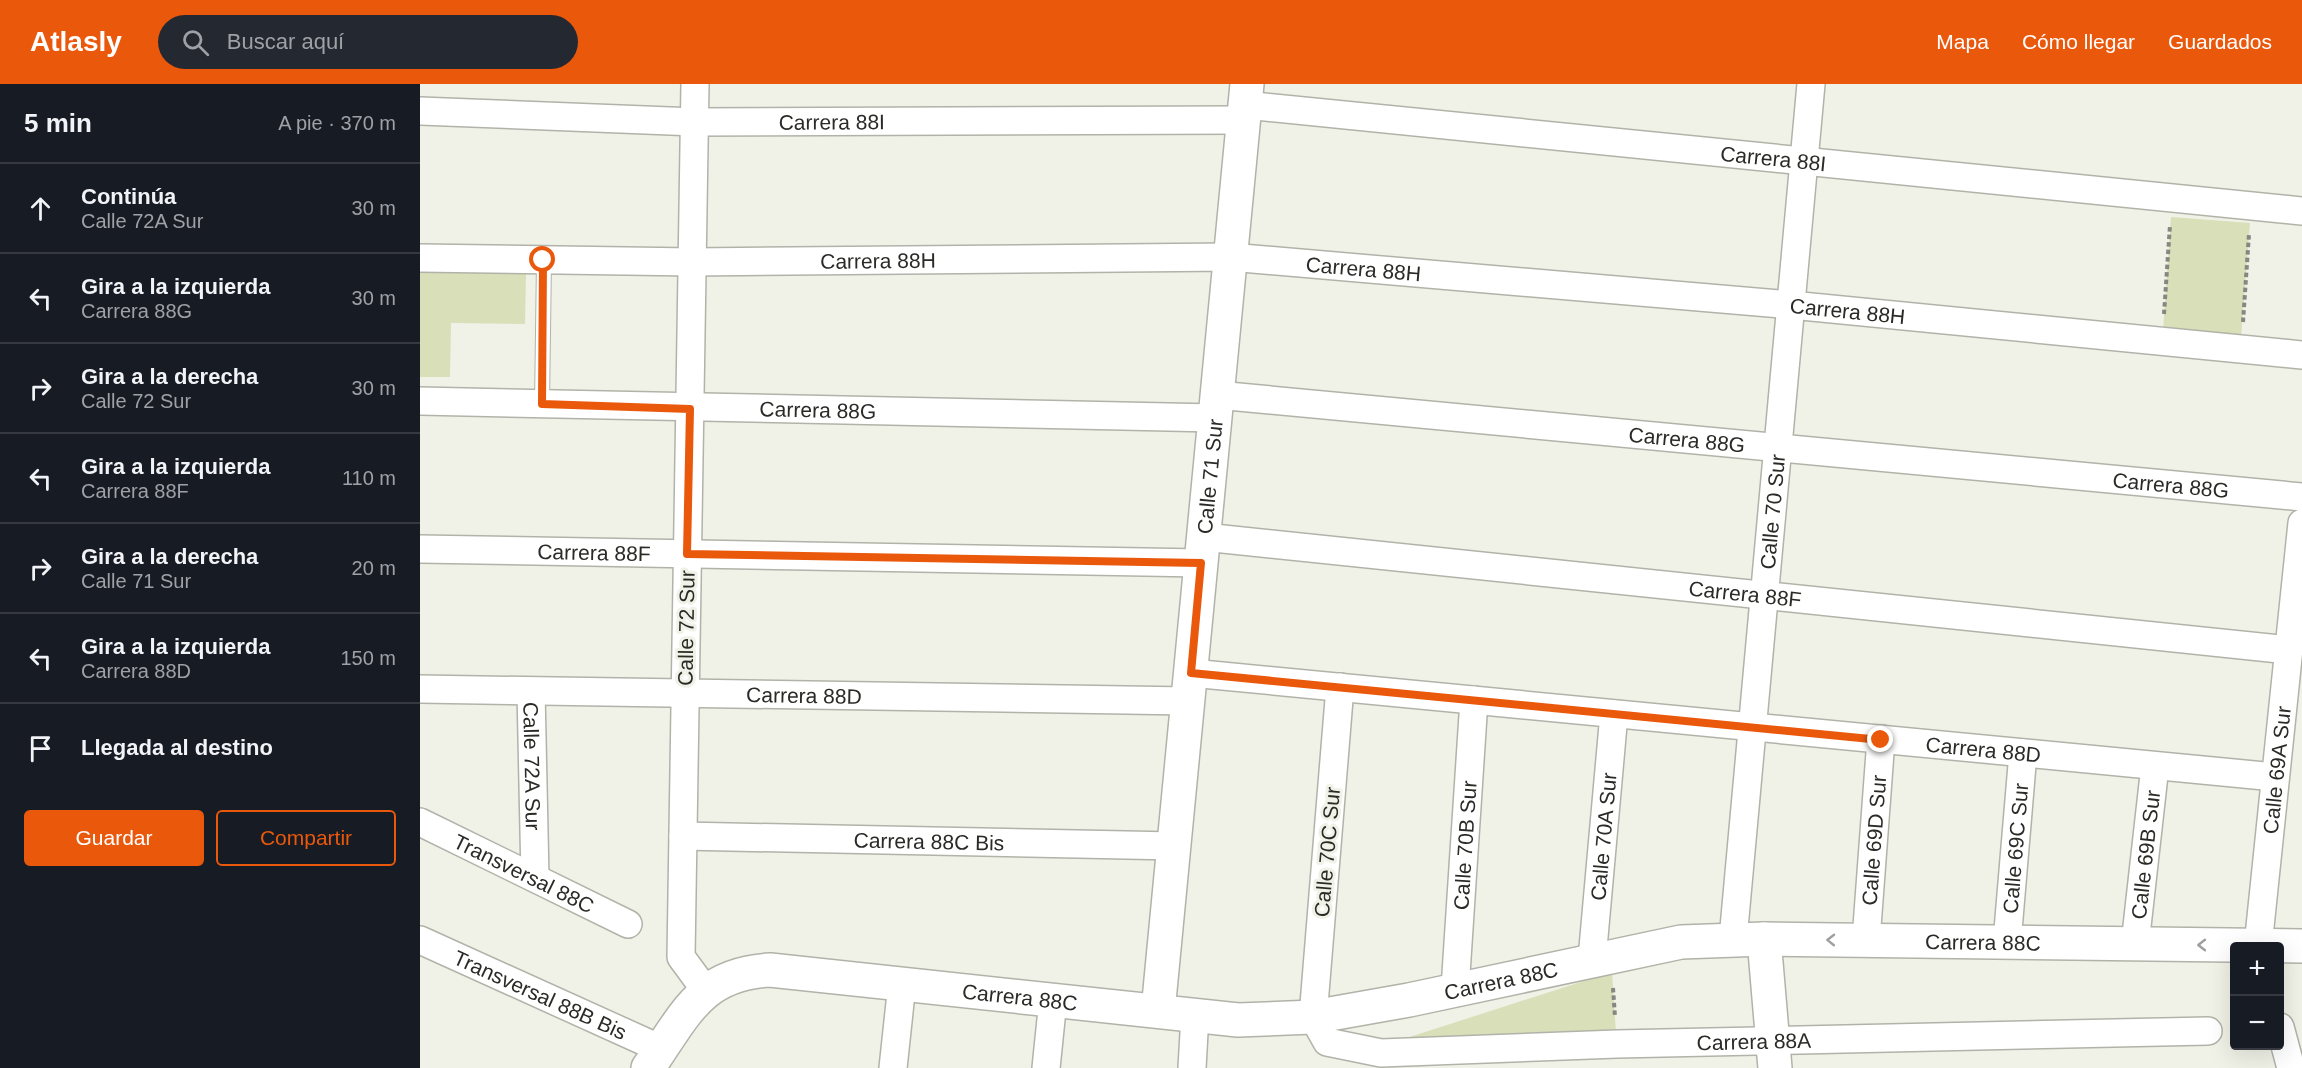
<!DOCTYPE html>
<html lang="es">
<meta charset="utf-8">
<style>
:root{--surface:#171b24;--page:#242831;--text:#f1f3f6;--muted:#9ea1a6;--line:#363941;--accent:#ea580c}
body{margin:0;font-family:Helvetica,sans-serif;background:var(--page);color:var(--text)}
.controls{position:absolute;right:18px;bottom:18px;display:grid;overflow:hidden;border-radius:6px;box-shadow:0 6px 24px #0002}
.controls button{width:54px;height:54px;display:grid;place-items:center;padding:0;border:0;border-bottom:2px solid var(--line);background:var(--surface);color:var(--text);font:30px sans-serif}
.stop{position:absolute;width:18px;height:18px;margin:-14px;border:4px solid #ea580c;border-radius:50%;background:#fff}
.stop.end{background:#ea580c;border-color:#fff;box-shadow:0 2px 6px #0008}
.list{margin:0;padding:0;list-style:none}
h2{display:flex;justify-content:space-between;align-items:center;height:78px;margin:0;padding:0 24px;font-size:26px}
h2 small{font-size:20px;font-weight:400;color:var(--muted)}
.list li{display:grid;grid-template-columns:39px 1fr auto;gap:18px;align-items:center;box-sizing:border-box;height:90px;padding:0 24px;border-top:2px solid var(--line)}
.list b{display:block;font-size:22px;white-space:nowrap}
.list p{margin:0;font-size:20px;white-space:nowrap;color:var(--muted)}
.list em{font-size:20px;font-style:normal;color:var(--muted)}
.actions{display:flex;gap:12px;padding:18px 24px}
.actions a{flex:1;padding:14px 0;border:2px solid var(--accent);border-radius:6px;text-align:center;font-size:21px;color:var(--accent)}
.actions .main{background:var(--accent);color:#fff}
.icon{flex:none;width:33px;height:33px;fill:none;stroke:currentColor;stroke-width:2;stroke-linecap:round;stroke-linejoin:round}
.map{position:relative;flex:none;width:1882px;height:984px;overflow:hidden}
header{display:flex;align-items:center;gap:36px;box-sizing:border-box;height:84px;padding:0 30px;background:var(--accent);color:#fff}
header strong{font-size:28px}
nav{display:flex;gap:33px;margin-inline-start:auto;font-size:21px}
.search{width:420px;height:54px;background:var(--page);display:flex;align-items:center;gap:15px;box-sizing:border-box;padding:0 21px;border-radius:33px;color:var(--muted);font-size:22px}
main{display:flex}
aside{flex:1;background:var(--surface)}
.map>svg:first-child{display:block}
</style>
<header>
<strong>Atlasly</strong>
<div class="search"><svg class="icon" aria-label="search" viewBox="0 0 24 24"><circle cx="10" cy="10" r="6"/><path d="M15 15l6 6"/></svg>Buscar aquí</div>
<nav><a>Mapa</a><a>Cómo llegar</a><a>Guardados</a></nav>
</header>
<main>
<aside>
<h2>5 min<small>A pie · 370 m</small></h2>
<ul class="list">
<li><svg class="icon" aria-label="ahead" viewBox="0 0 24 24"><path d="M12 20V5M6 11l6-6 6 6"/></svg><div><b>Continúa</b><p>Calle 72A Sur</p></div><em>30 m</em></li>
<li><svg class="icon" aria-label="left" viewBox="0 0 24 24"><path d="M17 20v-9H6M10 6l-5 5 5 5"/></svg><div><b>Gira a la izquierda</b><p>Carrera 88G</p></div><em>30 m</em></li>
<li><svg class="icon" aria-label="right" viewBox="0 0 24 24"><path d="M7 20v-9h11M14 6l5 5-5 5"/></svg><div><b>Gira a la derecha</b><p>Calle 72 Sur</p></div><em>30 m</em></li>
<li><svg class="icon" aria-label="left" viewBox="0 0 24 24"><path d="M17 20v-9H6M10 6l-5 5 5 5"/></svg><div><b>Gira a la izquierda</b><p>Carrera 88F</p></div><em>110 m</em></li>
<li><svg class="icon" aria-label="right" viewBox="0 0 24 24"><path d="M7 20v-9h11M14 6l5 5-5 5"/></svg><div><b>Gira a la derecha</b><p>Calle 71 Sur</p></div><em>20 m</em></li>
<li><svg class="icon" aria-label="left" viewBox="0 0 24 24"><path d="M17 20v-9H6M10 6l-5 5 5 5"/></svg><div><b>Gira a la izquierda</b><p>Carrera 88D</p></div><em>150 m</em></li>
<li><svg class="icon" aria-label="arrive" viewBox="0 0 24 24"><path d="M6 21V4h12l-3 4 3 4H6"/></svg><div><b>Llegada al destino</b></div></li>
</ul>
<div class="actions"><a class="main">Guardar</a><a>Compartir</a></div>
</aside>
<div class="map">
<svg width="1882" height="984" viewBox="0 0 1882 984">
<rect width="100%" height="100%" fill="#f0f2e7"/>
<g fill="#d8dfb9">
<polygon points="1751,133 1830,139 1821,253 1743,247"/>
<polygon points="0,186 106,188 105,240 31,239 30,293 0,293"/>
<polygon points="1192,888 1196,949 974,958"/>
</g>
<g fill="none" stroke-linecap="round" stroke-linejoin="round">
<defs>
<polyline id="lane" points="122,320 124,176"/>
<g id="street">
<polyline points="275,0 261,873 286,907"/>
<path id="s1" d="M825,21L1882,127"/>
<path id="s2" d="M0,27L275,38L824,36"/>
<path id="s3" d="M0,174L273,178L810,173L1371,221L1882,271"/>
<path id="s4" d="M797,311L1882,413"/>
<path id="s5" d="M0,317L795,334"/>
<path id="s6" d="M784,453L1869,566"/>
<path id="s7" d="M0,465L781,479"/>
<path id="s8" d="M771,589L1855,693"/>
<path id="s9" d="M920,603L893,933L907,958L961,969L1197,960L1788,947"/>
<path id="s10" d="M0,605L768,617"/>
<path id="s11" d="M111,607L115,794"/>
<path id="s12" d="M0,738L208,840"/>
<path id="s13" d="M263,752L755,762"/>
<path id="s14" d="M1313,855L1391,0"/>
<path id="s15" d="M0,856L241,965"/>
<path id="s16" d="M1446,856L1461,655"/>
<path id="s17" d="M1587,858L1603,669"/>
<path id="s18" d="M1715,860L1735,682"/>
<path id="s19" d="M1838,862L1882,439"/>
<path id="s20" d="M1172,875L1194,630"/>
<path id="s21" d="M1035,905L1054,616"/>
<polyline points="1860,943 1871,984"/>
<polyline points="473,984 482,900"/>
<polyline points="626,984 633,916"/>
<polyline points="772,984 775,931"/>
</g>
<g id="secondary">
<polyline points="1344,855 1355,984"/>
<path id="s22" d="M738,927L827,0"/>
<path id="s23" d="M228,984C265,932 279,890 350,886L818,936L893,933L989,916L1261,858L1344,855L1882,862"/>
</g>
</defs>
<use href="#lane" stroke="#b1b3a9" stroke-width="16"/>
<use href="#street" stroke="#b1b3a9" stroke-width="30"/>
<use href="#secondary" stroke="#b1b3a9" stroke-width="36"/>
<g stroke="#858780" stroke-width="4" stroke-dasharray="4.5 3" stroke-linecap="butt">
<polyline points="1744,230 1750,141"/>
<polyline points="1823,238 1829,150"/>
<polyline points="1193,904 1195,933"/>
</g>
<use href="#lane" stroke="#fff" stroke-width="14"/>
<use href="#street" stroke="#fff" stroke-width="27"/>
<use href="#secondary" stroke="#fff" stroke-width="33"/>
</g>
<defs><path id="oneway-chevron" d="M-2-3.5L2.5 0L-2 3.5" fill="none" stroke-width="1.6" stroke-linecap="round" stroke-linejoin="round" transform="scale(1.5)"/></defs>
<g stroke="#9fa09e">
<use href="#oneway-chevron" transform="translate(1411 856) rotate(-179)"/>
<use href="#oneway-chevron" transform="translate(1782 861) rotate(-180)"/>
</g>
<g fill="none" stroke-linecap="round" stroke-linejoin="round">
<polyline stroke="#ea580c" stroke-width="8" points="123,176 122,320 270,325 267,470 781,479 771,589 1461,656"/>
</g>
<g text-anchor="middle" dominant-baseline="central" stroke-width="6" stroke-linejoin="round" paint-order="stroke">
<g font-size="21" fill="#2a2b27" stroke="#f0f2e7">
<text stroke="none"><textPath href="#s2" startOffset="412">Carrera 88I</textPath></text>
<text stroke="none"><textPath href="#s1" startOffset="531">Carrera 88I</textPath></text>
<text stroke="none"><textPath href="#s3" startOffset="458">Carrera 88H</textPath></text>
<text stroke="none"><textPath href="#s3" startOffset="944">Carrera 88H</textPath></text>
<text stroke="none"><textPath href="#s3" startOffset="1430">Carrera 88H</textPath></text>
<text stroke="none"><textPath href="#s5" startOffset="398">Carrera 88G</textPath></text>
<text stroke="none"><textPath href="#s4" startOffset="472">Carrera 88G</textPath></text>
<text stroke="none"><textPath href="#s22" startOffset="537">Calle 71 Sur</textPath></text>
<text stroke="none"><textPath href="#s4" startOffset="958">Carrera 88G</textPath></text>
<text stroke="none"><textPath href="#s14" startOffset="429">Calle 70 Sur</textPath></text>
<text stroke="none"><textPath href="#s7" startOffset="174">Carrera 88F</textPath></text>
<text stroke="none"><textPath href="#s6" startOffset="544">Carrera 88F</textPath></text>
<text transform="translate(266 544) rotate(-89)">Calle 72 Sur</text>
<text stroke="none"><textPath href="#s10" startOffset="384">Carrera 88D</textPath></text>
<text stroke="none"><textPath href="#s8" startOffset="796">Carrera 88D</textPath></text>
<text stroke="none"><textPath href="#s11" startOffset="75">Calle 72A Sur</textPath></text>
<text stroke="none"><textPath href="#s19" startOffset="177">Calle 69A Sur</textPath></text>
<text stroke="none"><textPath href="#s20" startOffset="123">Calle 70A Sur</textPath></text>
<text stroke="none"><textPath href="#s16" startOffset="100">Calle 69D Sur</textPath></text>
<text stroke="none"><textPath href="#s13" startOffset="246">Carrera 88C Bis</textPath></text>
<text stroke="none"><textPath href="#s21" startOffset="144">Calle 70B Sur</textPath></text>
<text stroke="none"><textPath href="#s17" startOffset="94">Calle 69C Sur</textPath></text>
<text transform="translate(907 768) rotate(-85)">Calle 70C Sur</text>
<text stroke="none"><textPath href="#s18" startOffset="90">Calle 69B Sur</textPath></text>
<text stroke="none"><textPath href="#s12" startOffset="116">Transversal 88C</textPath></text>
<text stroke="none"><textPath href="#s23" startOffset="1388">Carrera 88C</textPath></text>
<text stroke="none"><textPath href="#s23" startOffset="902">Carrera 88C</textPath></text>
<text stroke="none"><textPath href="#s15" startOffset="132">Transversal 88B Bis</textPath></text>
<text stroke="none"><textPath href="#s23" startOffset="416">Carrera 88C</textPath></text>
<text stroke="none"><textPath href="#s9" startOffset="788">Carrera 88A</textPath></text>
</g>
</g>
</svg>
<div class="controls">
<button>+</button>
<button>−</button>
</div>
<div class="stop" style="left:123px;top:176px"></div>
<div class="stop end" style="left:1461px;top:656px"></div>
</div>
</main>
